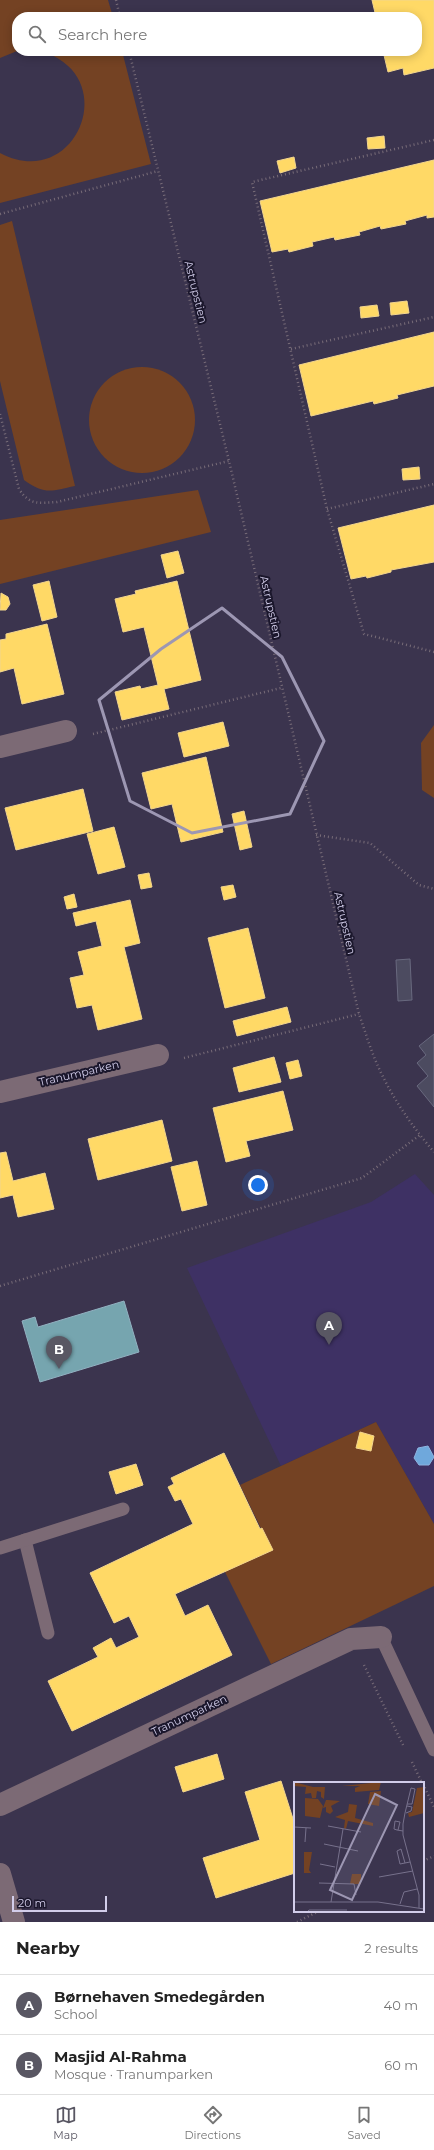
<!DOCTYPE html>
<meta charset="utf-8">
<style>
:root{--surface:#fff;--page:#f2f2f2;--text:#222;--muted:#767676;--line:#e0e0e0;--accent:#595763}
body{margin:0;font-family:Montserrat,sans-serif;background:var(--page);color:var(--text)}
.scale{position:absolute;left:12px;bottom:10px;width:95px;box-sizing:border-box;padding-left:4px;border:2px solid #d2cdea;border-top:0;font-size:11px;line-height:14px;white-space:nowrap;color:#d2cdea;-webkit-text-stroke:3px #1b172c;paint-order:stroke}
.you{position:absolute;left:258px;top:1185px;width:14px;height:14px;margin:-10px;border:3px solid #fff;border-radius:50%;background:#1a73e8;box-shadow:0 0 0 6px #1a73e833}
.badge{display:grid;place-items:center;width:26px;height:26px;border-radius:50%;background:var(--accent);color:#fff;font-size:13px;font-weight:700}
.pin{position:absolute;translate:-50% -33px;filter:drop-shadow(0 1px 2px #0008)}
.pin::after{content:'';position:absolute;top:21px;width:14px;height:12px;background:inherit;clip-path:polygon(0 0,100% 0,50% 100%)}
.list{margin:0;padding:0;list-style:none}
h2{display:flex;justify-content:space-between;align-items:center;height:52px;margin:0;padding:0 16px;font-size:17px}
h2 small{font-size:13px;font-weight:400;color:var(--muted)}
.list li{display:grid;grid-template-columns:26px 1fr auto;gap:12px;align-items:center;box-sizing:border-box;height:60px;padding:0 16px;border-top:1px solid var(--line)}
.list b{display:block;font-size:15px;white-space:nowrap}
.list p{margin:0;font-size:13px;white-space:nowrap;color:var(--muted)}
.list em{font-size:13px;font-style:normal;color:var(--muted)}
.icon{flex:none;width:22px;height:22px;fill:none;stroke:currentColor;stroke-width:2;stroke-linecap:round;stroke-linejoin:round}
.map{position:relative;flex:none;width:434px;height:1922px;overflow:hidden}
.search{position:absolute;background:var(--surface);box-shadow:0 2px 10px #0003;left:12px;right:12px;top:12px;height:44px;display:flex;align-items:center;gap:10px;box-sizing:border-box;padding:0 14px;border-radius:16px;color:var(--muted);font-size:15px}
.sheet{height:172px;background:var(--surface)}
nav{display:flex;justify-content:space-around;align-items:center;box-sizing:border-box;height:56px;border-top:1px solid var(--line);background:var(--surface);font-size:11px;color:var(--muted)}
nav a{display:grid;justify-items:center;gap:2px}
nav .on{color:var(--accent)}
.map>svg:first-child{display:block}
</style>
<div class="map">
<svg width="434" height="1922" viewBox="0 0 434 1922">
<rect width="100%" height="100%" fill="#3b344e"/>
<polygon fill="#3e3164" points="415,1174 434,1195 434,1524 376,1422 281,1466 187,1268 371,1202"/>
<g fill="#744223">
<polygon points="0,0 108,0 113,17 17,17 17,51 0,58"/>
<path d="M41,51H122L151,164L0,203V153C76,193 124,76 41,51Z"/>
<path d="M12,221L75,486C51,491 45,495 24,480L0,381V225Z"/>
<circle cx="142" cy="420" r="53"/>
<polygon points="198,490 211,532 0,584 0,520"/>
<polygon points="434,725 434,798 422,790 421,743"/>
<polygon points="376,1422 434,1524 434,1586 271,1664 221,1564 267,1541 240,1485"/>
</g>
<g fill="#ffd966" stroke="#f2d58e">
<polygon points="372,0 434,0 434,68 404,75 403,68 388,72 383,51 417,51 417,17 376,17"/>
<polygon points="384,136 385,148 368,149 367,138"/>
<polygon points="294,157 296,168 280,173 277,161"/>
<polygon points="434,160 434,217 427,218 427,215 405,221 406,224 381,229 380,226 359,232 360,235 335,240 334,237 312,242 313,246 289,252 288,249 272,252 260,201"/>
<polygon points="407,301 409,313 391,315 390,303"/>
<polygon points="377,305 379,316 361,318 360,307"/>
<polygon points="434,332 434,386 397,395 398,398 374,404 373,401 311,416 299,365"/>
<polygon points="419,467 420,479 403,480 402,469"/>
<polygon points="434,505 434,562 391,570 391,572 367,578 366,576 351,579 338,528"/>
<polygon points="178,551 184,573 167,578 161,555"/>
<polygon points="49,581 57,617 42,621 33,585"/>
<polygon points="177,581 201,680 164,689 169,709 122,720 115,692 140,686 141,689 158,685 144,627 123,632 115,599 136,594 135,591"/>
<polygon points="1,593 8,597 10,604 6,610 0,610"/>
<polygon points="47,624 64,694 22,704 14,668 0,672 0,640 6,639 6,634"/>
<polygon points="223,722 229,746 184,757 178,733"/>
<polygon points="206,757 223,832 181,842 172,804 151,809 142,773"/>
<polygon points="83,789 93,831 16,850 5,808"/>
<polygon points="244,811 252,847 240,850 232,814"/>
<polygon points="114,827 125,867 98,874 87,834"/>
<polygon points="149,873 152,887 141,889 138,875"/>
<polygon points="233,885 236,897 224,900 221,887"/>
<polygon points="74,894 77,907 67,909 64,897"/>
<polygon points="130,900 140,943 124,947 142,1019 98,1030 92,1005 77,1008 70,978 84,975 78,952 102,946 96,921 76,926 73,913"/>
<polygon points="248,928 265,998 225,1008 208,938"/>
<polygon points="287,1007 291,1022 237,1036 233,1021"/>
<polygon points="274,1057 281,1082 239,1092 233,1068"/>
<polygon points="298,1060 302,1076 290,1079 286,1063"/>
<polygon points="283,1091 293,1130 246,1141 250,1156 226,1162 213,1108"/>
<polygon points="162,1120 172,1161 98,1180 88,1139"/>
<polygon points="6,1152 13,1181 45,1173 54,1209 18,1217 13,1195 0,1198 0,1153"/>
<polygon points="197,1161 207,1205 182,1211 171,1167"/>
<polygon points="360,1432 374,1436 371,1451 356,1448"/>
<polygon points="224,1453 260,1529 262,1528 273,1550 175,1594 185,1616 208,1605 232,1655 72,1731 48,1681 98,1657 93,1648 111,1638 116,1648 139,1637 129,1616 114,1623 90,1573 193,1524 181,1499 175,1501 168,1487 174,1484 171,1478"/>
<polygon points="136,1464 143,1485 116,1494 109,1472"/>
<polygon points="217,1754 224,1779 183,1792 175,1767"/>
<polygon points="281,1781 295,1825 295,1873 216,1898 203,1858 260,1840 245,1792"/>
</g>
<polygon fill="#6fa8dc" stroke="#8db3e0" points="428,1446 434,1457 429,1465 419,1465 414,1458 418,1448"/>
<polygon fill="#76a5af" stroke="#92b1c1" points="124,1301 139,1352 40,1382 22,1321 35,1317 38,1327"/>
<g fill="#4c4b60" stroke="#69697f">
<polygon points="410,959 412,1000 398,1001 396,960"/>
<polygon points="434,1034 434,1107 417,1086 428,1076 417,1063 426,1055 419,1046"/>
</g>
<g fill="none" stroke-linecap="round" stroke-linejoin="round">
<g stroke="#786c78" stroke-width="2.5" stroke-dasharray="1 3" stroke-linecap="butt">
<polyline points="116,0 120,17"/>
<path d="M129,51L229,461L359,1014C365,1031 370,1048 377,1064C391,1096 411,1125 434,1152"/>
<polyline points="434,140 252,182 327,509 364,634 434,652"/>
<polyline points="0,214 158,171"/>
<polyline points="291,349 434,317"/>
<path d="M0,414L19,489C30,506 39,503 57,502L229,461"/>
<polyline points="327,509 434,484"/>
<polyline points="93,734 281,688"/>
<polyline points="316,835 370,843 419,885 434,889"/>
<polyline points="184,1058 359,1014"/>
<polyline points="0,1286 362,1178 420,1135"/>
<polyline points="364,1665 404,1747"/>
<polyline points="412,1762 422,1783"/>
<polyline points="423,1784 434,1807"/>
<polyline points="423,1861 434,1856"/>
<polyline points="297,1922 319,1911"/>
</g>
<g stroke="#7c6a75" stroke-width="13">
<polyline points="25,1540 48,1633"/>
<polyline points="0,1548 123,1509"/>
<polyline points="381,1637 434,1750"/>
</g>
<g stroke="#7c6a75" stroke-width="22">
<polyline points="0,747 66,731"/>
<polyline points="0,1092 158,1055"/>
<polyline points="0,1805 351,1639 381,1637"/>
<polyline points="0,1874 14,1922"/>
</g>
</g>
<path fill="none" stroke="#9d97b3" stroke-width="3" stroke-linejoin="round" d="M222,608L282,657L324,741L290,814L192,833L130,801L99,700L161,649Z"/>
<g text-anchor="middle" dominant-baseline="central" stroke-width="4" stroke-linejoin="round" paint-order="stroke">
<g font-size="11" fill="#d2cdea" stroke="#1b172c">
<text transform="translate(196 292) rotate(76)">Astrupstien</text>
<text transform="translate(271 607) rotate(77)">Astrupstien</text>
<text transform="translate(345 923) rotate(77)">Astrupstien</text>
<text transform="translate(79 1073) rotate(-13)">Tranumparken</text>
<text transform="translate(189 1715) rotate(-25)">Tranumparken</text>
</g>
</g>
<g transform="translate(294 1782)">
<rect width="130" height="130" fill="#3b344e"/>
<path d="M0,0L19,5H31L30,17L27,15V10L23,9L22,16H18L17,11L11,12L12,5L0,4ZM87,0L85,8L61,10V6L66,4H48ZM130,5V31L115,35L114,31L118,30L123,6ZM87,9L85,24L74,22L76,10ZM11,16L24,17L29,24L26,36L11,34ZM32,18H34L46,19L37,24L39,29L36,32L32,30V25L29,26ZM55,22L63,23L61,36L79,41V44L54,39L52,47L50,46L51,38L41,35L54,30ZM10,70H18L15,88L17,91H10ZM58,92H67V102H56Z" fill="#744223"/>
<path fill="none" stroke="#77718c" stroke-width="1" d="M113,22H118L121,7L117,6L111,31L109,42V53L125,113V126M112,31L117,29L118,25L113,24M34,44L67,50M0,45L17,46M104,48L106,40L101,39L100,47L103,48L109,49M11,60L12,46M30,62L64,69M111,81L107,67L103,69L106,82L116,80M26,82L41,85M85,95L119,89M25,101L60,102L62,113M0,120H84L130,127M37,120L49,47M106,122L110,110L123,107M13,130L15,128H53"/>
<path fill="#9d97b3" fill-opacity="0.15" stroke="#9d97b3" stroke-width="2" d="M81,12L103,23L58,118L36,108Z"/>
<rect width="130" height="130" fill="none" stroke="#d2cdea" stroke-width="2"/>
</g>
</svg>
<div class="scale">20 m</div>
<div class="you"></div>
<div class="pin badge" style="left:329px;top:1345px">A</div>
<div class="pin badge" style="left:59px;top:1369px">B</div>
<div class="search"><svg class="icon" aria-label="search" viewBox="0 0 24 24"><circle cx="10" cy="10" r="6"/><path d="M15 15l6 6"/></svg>Search here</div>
</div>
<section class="sheet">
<h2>Nearby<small>2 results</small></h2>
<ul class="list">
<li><span class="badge">A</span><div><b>Børnehaven Smedegården</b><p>School</p></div><em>40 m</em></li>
<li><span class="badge">B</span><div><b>Masjid Al-Rahma</b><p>Mosque · Tranumparken</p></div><em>60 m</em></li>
</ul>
</section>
<nav>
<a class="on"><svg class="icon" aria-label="map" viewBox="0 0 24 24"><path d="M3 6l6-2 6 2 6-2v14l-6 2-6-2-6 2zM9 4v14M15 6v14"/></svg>Map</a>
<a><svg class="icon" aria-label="directions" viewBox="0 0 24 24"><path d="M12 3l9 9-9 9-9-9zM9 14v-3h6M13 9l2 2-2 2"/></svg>Directions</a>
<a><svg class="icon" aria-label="saved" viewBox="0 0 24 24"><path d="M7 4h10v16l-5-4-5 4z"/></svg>Saved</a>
</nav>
